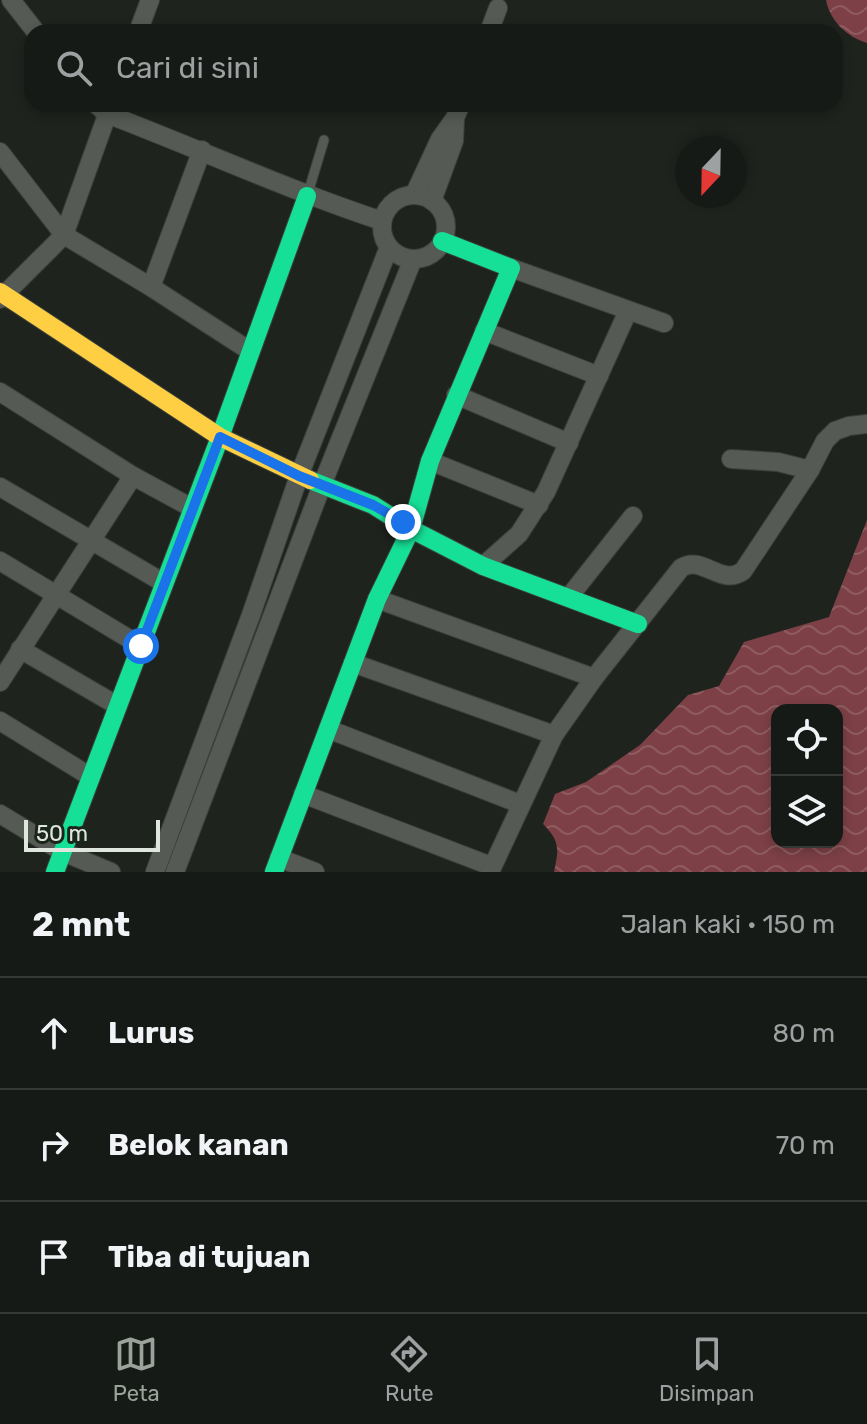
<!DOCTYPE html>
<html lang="id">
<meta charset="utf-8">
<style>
:root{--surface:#161a16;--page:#232723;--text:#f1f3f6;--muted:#9ea1a1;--line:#353835;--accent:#9ba29b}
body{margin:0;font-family:Rubik,sans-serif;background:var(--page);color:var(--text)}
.controls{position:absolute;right:24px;bottom:24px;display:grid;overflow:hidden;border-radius:16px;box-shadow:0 4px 12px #0003}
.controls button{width:72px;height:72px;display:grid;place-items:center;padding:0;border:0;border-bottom:2px solid var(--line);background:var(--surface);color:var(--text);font:40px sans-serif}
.compass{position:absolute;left:675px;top:136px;width:72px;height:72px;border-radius:50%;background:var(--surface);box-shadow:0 4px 12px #0003;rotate:202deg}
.scale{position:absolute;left:24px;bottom:20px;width:136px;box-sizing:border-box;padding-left:8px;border:4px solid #dee6de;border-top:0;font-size:22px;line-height:28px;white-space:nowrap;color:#dee6de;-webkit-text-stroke:6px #1b261b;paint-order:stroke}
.stop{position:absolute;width:24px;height:24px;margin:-18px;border:6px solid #1a73e8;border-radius:50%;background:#fff}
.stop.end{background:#1a73e8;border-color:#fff;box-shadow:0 2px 8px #0008}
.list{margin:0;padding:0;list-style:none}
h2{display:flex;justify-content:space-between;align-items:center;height:104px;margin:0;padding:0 32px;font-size:34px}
h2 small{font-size:26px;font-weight:400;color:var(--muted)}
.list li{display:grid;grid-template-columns:52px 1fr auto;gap:24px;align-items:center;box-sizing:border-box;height:112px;padding:0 32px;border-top:2px solid var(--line)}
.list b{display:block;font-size:30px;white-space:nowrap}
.list em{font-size:26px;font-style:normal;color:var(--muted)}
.icon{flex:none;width:44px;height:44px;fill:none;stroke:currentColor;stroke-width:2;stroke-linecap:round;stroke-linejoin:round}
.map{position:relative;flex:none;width:867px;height:872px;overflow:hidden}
.search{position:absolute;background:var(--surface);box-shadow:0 4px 12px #0003;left:24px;right:24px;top:24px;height:88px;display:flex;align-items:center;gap:20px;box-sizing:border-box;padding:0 28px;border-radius:24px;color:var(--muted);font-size:30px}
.sheet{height:440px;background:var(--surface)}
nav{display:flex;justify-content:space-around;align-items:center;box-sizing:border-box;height:112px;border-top:2px solid var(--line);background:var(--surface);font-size:22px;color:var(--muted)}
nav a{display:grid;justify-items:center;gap:4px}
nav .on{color:var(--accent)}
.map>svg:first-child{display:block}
</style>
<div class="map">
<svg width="867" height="872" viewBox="0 0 867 872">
<defs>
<pattern id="water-waves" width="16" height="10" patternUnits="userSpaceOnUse" patternTransform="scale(2)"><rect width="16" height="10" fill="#7c4046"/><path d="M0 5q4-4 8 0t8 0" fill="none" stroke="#8e5c60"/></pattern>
</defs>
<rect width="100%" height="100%" fill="#1e231e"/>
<g fill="url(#water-waves)" fill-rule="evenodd">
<path d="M826,0H867V43C847,37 830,21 826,0Z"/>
<path d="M867,520V872H554C559,849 560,841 543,824L555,794L586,782L640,745L688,695L719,686L744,642L829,617ZM777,710H837V842H777Z"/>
</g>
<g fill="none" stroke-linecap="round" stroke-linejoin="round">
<defs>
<polyline id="lane" points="308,193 324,140"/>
<g id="street">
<polyline points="11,0 36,32"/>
<polyline points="138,32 150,0"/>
<polyline points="489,32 498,8"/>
<path d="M96,104L107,114C199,149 288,190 382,221"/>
<polyline points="0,152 64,235 151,287 250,351"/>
<polyline points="414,195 440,139 455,118 461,104"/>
<circle cx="414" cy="227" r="32"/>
<polyline points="432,201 454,141 455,118"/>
<polyline points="511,268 664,323"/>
<polyline points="151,287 202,150"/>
<polyline points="0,299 64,235 111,104"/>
<polyline points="484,331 599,376"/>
<polyline points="0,392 133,476 192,508"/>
<polyline points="456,395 569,443"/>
<polyline points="731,459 778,462 810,470"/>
<polyline points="430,461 539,505"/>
<polyline points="0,487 164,583"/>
<polyline points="0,561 141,646"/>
<polyline points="483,566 519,534 546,492 628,311"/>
<polyline points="569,597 633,516"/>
<polyline points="377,599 594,678"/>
<polyline points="20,649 118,706"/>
<polyline points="353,663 554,735"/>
<polyline points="0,682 133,476"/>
<polyline points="0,721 91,777"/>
<polyline points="328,729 520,804"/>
<polyline points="303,794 491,866"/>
<polyline points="0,814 63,852 111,872"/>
<polyline points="279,858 315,872"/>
<polyline points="155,872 251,615 299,476 389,247"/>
<polyline points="175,872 322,485 413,259"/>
<path d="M490,872L554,735L594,678L681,568C703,554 720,587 743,571L810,470L825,441L835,431L849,426L867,424"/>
</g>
<g id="fast">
<polyline points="310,480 373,505 411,529 483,566 638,624"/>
<polyline points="55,872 220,437 307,196"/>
<polyline points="274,872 377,599 411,529 430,461 511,268 442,241"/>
</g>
<polyline id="slow" points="0,292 220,437 310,480"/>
</defs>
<use href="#lane" stroke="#3b403b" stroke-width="11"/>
<use href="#street" stroke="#3b403b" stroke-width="20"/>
<use href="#fast" stroke="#3b403b" stroke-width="20"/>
<use href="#slow" stroke="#3b403b" stroke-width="20"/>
<use href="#lane" stroke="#555a55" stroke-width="9"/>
<use href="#street" stroke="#555a55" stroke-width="18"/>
<use href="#fast" stroke="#16e098" stroke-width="18"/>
<use href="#slow" stroke="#ffcf43" stroke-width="18"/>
</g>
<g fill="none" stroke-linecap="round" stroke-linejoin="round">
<polyline stroke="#1a73e8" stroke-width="10" points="141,646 220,437 299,476 373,505 403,522"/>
</g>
</svg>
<div class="controls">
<button><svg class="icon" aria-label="locate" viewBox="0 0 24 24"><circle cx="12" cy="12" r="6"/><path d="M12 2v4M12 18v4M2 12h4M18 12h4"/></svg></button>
<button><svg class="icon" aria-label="layers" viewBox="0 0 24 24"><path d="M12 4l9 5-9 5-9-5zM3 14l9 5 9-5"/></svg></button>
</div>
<svg class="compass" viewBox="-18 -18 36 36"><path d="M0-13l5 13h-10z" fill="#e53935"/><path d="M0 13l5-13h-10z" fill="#9ea1a1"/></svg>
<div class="scale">50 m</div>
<div class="stop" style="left:141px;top:646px"></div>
<div class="stop end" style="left:403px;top:522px"></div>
<div class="search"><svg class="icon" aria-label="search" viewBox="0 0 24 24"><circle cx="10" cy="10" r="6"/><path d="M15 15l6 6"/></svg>Cari di sini</div>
</div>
<section class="sheet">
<h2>2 mnt<small>Jalan kaki · 150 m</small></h2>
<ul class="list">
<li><svg class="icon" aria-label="ahead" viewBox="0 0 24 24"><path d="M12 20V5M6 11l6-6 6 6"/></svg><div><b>Lurus</b></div><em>80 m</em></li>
<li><svg class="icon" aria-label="right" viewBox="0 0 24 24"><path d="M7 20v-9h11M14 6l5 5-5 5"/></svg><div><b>Belok kanan</b></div><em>70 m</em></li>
<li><svg class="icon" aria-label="arrive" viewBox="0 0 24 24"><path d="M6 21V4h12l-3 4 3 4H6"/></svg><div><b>Tiba di tujuan</b></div></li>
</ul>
</section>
<nav>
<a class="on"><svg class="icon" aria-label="map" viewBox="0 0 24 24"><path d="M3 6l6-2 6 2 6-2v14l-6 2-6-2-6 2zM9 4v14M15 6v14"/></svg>Peta</a>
<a><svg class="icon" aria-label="directions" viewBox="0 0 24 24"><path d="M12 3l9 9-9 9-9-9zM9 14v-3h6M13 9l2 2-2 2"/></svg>Rute</a>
<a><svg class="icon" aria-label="saved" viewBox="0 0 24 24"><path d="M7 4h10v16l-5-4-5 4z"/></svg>Disimpan</a>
</nav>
